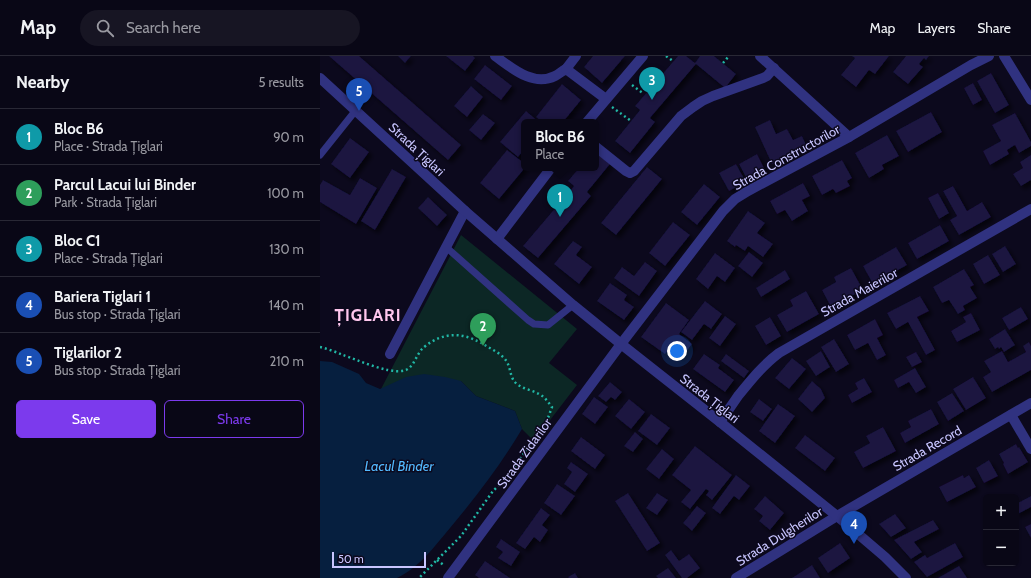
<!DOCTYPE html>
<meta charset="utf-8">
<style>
:root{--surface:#090716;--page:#171523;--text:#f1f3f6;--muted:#9999a1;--line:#292835;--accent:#7c3aed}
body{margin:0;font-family:Cabin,sans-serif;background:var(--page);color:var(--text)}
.controls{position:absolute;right:12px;bottom:12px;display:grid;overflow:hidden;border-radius:6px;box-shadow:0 1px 3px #0004}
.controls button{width:36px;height:36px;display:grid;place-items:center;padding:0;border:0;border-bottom:1px solid var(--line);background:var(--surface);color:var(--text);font:20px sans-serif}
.scale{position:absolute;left:12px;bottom:10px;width:94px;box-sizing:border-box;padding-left:4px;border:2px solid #c8c5ff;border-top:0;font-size:11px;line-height:14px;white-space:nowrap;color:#c8c5ff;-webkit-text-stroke:3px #0c091d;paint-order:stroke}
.you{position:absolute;left:357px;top:295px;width:14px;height:14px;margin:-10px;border:3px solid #fff;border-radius:50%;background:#1a73e8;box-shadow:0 0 0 6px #1a73e833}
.badge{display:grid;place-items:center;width:26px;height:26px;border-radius:50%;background:var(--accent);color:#fff;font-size:13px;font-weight:700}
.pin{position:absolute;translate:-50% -33px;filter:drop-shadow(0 1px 2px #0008)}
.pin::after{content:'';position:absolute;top:21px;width:14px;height:12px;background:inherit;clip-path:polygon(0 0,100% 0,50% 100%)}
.popup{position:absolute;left:201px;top:63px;width:78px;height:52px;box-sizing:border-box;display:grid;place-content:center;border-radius:6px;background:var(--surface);filter:drop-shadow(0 1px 3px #0005);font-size:13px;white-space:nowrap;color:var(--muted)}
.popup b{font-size:15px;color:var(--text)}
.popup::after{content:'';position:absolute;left:50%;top:100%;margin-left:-8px;border:8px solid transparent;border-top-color:var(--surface)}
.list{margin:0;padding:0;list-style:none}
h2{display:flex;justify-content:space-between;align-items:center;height:52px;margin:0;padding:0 16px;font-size:17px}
h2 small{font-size:13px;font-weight:400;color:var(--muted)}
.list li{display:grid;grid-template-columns:26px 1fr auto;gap:12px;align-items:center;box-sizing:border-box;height:56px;padding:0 16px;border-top:1px solid var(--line)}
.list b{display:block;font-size:15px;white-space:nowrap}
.list p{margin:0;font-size:13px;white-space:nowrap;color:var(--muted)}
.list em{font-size:13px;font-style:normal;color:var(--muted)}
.actions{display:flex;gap:8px;padding:12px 16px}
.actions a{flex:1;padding:9px 0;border:1px solid var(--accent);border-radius:6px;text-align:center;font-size:14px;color:var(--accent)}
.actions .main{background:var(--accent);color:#fff}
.icon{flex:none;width:22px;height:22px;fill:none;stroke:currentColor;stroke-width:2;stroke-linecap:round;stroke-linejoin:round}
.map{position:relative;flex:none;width:711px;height:522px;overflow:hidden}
header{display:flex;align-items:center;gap:24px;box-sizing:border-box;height:56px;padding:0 20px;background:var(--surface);border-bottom:1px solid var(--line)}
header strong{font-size:19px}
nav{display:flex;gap:22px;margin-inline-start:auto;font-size:14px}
.search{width:280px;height:36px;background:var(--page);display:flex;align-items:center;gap:10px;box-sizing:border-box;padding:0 14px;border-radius:22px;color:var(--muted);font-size:15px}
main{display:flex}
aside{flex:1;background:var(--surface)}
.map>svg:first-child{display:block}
</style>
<header>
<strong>Map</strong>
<div class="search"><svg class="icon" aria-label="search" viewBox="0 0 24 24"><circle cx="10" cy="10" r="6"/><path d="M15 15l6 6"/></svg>Search here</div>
<nav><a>Map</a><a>Layers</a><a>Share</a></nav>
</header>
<main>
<aside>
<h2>Nearby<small>5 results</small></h2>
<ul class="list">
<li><span class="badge" style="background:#0f9aa8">1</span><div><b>Bloc B6</b><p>Place · Strada Țiglari</p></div><em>90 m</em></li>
<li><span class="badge" style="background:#2e9e5b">2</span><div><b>Parcul Lacui lui Binder</b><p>Park · Strada Țiglari</p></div><em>100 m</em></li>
<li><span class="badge" style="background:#0f9aa8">3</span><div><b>Bloc C1</b><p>Place · Strada Țiglari</p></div><em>130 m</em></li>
<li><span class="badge" style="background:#1a4fb4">4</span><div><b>Bariera Tiglari 1</b><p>Bus stop · Strada Țiglari</p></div><em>140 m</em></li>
<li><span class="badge" style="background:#1a4fb4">5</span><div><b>Tiglarilor 2</b><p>Bus stop · Strada Țiglari</p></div><em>210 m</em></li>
</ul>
<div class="actions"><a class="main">Save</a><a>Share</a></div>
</aside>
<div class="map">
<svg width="711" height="522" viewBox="0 0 711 522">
<defs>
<filter id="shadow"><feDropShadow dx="3.5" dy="3.5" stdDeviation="2" flood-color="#0009"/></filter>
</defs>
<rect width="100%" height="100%" fill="#0c091d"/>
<polygon fill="#0c2725" points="141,179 257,273 229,307 257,329 214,385 202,373 195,355 156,340 141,325 61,333"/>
<path fill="#061f3f" d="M0,305L12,306L39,318L46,327L60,333L86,321L104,318L125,321L141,325L156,340L195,355L202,373C181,408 156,441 130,472C113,492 101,510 77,522H0Z"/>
<g fill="#1a143f" filter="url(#shadow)">
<polygon points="9,0 39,0 141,89 128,104"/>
<polygon points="78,0 91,0 85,7"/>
<polygon points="126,0 153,0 155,2 145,15"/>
<polygon points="273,0 305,0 282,27 264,11"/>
<polygon points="358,0 366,0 375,7 380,0 394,0 416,18 405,32 376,8 330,62 335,66 310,97 295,85 320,54 315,50"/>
<polygon points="532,0 569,0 555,18 549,14 536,31 521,19 535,2"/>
<polygon points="586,0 609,0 606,4 604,2 599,8 603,11 588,28 573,16"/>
<polygon points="165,9 192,30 181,44 154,23"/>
<polygon points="671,17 689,49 675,57 657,25"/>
<polygon points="653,27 662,44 653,49 644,32"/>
<polygon points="242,28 261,44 243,66 222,66 216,61"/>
<polygon points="151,30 163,41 147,61 134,50"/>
<polygon points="206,55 219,66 204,66 204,94 198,101 180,86"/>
<polygon points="611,56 622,76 588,96 576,75"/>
<polygon points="695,57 711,86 711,90 699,97 695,89 687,94 689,98 670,109 663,95 681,85 672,69"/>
<polygon points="163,58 175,67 161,84 149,74"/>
<polygon points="450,64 456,78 467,73 473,84 482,80 487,91 452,108 435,71"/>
<polygon points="567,79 579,100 562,109 564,113 549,122 535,97"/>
<polygon points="30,82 49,96 30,122 11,108"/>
<polygon points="187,94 204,107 204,113 179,143 160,127"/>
<polygon points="276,97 290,108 267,136 271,140 218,202 203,190 254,130 248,125 259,112 276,112"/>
<polygon points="437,98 445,114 427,123 419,108"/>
<polygon points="711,99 711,124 701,130 693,118 703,112 700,106"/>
<polygon points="522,104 532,122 527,125 530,130 516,137 513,133 502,139 492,120"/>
<polygon points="416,108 426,126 409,135 399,117"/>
<polygon points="327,111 342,123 296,179 281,167"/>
<polygon points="72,113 86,121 55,174 41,165"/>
<polygon points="40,122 57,132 36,168 0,146 0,129 3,124 30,139"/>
<polygon points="483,127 490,140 482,144 488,155 472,165 465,154 457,158 450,145"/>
<polygon points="384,128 400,141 377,169 361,156"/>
<polygon points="633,130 647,155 662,146 671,161 639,179 630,164 637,160 623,135"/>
<polygon points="618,137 629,157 619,163 608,142"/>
<polygon points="108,141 127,159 117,170 98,152"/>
<polygon points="428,155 445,167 437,177 453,188 443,201 428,190 425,195 416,189 415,191 407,185"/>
<polygon points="353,166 370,179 345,210 329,197"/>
<polygon points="620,169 629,185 597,203 588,187"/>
<polygon points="253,185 262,191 256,199 272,211 259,228 234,208"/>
<polygon points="685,190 696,208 683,216 672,198"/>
<polygon points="576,191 587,209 553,228 543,210"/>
<polygon points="429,196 443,207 432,221 418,210"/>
<polygon points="395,197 415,212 405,226 397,220 388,233 376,223"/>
<polygon points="668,199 680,219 664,228 653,208"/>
<polygon points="325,206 337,215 319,240 294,222 302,211 314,220"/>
<polygon points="531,212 543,234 511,251 502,234 516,226 514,221"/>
<polygon points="644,213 654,229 650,231 657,242 643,250 645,254 638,258 629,244 622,247 613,231"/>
<polygon points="465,214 470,223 441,241 436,232"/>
<polygon points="290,227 307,239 304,244 314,251 304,264 277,245"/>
<polygon points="486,235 499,258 467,276 457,259 473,250 470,244"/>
<polygon points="600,240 609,255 597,261 615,294 606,299 588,266 576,273 567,257"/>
<polygon points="385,245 402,258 391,273 384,268 372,284 361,276"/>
<polygon points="346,247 369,264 359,278 372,288 360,303 348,294 345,298 321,281"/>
<polygon points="701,251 708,263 689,274 682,262"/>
<polygon points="651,257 660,274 637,286 631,275 646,266 643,261"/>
<polygon points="405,260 416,268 400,290 389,282"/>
<polygon points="450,261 461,280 446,289 435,270"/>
<polygon points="555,263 563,279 557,282 566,299 557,304 548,287 535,294 527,279"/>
<polygon points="685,273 695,289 684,296 681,291 679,293 678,291 675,293 669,283"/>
<polygon points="514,283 529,308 516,316 501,291"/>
<polygon points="709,286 711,290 711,314 672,336 663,321 671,316 664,305 682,295 688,306 706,296 703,290"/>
<polygon points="501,295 510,311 496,320 486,305"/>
<polygon points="596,296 602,306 592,311 586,301"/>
<polygon points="384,298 400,309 398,312 414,324 405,336 373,313"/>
<polygon points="406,298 429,315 424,322 401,305"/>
<polygon points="472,302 486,313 469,333 455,322"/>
<polygon points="595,312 606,331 596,337 589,326 578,332 574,324"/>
<polygon points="653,321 666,342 646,354 633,333"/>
<polygon points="544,322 552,336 532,347 528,339 538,333 535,327"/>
<polygon points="492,325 501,333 505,342 492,356 478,343"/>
<polygon points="290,326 302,336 295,344 291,341 286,346 278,340"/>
<polygon points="632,337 644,355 628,365 617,346"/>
<polygon points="274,341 288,351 275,368 262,358"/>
<polygon points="309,343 325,356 311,373 295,360"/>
<polygon points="439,343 452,353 443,365 430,356"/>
<polygon points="458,348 475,360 455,387 439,375"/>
<polygon points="611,353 619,368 585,387 580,377 591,371 588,365"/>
<polygon points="331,358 350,372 337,389 318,375"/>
<polygon points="563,371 576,395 543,412 534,396 550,387 546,380"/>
<polygon points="315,376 323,383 313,396 304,390"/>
<polygon points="485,379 515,402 505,415 475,392"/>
<polygon points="261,381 285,399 275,413 251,395"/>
<polygon points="696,388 698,392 699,391 708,406 688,418 683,408 684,407 679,398"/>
<polygon points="375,390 412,419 392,444 386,439 389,435 386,433 370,453 361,446 371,434 352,419"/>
<polygon points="342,393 354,403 339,423 326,413"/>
<polygon points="669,404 678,420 664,427 656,412"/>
<polygon points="251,406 268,418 255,436 244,428 252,416 247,412"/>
<polygon points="416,419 430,430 419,444 414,440 400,458 392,452"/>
<polygon points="643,419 644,422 649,419 656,431 627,446 619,431"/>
<polygon points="237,428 255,440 241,459 224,447"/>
<polygon points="308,437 340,487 327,495 295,445"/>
<polygon points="337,437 348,444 337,459 326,452"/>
<polygon points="445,440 464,457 450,474 439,465 443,460 434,453"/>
<polygon points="711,440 711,451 696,459 696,448"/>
<polygon points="377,450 386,457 372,475 363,467"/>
<polygon points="221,452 230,459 222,469 228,474 220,486 214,481 205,493 196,487"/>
<polygon points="575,458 586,472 571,481 559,468"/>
<polygon points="613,464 619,473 594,486 602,496 591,503 574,484"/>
<polygon points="711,468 711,482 705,471"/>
<polygon points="181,483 200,496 191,510 178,502 183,496 176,491"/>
<polygon points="520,487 530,502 508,517 498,502"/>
<polygon points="635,487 643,501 607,521 594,506 605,499 607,502"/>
<polygon points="351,494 359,505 369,498 380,512 367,522 362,522 345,499"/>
<polygon points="165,505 190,522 159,522 155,519"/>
<polygon points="492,509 500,522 472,522"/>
<polygon points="639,510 647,522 618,522"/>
<polygon points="348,512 356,522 338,522 336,520"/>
<polygon points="255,517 258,522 249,522 248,521"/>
</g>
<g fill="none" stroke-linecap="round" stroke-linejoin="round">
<g stroke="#21b7a5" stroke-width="2.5" stroke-dasharray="2 3" stroke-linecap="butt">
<polyline points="346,0 353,5"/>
<polyline points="403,7 409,0"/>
<polyline points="312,29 324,38"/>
<polyline points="292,51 311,65"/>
<path d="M0,291C8,293 16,296 23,299C38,304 66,317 82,315C93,314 95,301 102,293C104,291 108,288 111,286C132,274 149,279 168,291C175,295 183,299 187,306C191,313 190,323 197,328C203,333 212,334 219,338C225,341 228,346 232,351L228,362L189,419L173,435L141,480L99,522"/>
<polyline points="117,504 125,510"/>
</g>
<g stroke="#303280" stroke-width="7">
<polyline points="0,99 36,54"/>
<polyline points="126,191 208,264 214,268 228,269 253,249"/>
</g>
<g stroke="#303280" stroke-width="10">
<path d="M175,0C192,12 213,31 235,20C239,18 242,15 246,13L286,43"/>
<polyline points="440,0 529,81"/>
<polyline points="684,0 711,44"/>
<polyline points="246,13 256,0"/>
<polyline points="267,66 323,0"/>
<polyline points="276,91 306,115 310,117 314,115 361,60 373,51 382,45 393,40 443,22 447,20 454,12"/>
<polyline points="177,183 231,112"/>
<polyline points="70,298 145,155"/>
<polyline points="691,359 711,393"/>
<path d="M400,366C406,357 412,349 418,340C431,324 443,309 459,297L711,153"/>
<polyline points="128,522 301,288 403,155 415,143 428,135 529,81 651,9 669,0"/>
<polyline points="416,522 517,460 711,347"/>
</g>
<polyline stroke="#303280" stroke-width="10" points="0,22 145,155 253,249 301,288 400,366 517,460 565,501 586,522"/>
</g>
<g text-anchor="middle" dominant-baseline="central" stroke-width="3" stroke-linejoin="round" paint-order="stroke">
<g font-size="13" fill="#c8c5ff" stroke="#0c091d">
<text transform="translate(97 93) rotate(43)">Strada Țiglari</text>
<text transform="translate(466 101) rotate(-29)">Strada Constructorilor</text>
<text transform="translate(539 236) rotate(-29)">Strada Maierilor</text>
<text transform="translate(390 342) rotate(38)">Strada Țiglari</text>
<text transform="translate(607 392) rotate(-30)">Strada Record</text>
<text transform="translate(204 397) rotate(-54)">Strada Zidarilor</text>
<text transform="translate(459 480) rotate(-32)">Strada Dulgherilor</text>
</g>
<g font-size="14" font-style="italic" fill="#53baff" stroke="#0c091d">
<text x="79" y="410">Lacul Binder</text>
</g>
<g font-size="17" font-weight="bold" letter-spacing="1" fill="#ffc7ee" stroke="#0c091d">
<text x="48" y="259">ȚIGLARI</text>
</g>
</g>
</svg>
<div class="controls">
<button>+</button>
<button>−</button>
</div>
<div class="scale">50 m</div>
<div class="you"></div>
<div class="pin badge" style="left:240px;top:161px;background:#0f9aa8">1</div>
<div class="popup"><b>Bloc B6</b>Place</div>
<div class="pin badge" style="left:163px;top:290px;background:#2e9e5b">2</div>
<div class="pin badge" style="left:332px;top:44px;background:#0f9aa8">3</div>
<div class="pin badge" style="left:534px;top:488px;background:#1a4fb4">4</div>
<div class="pin badge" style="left:39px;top:55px;background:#1a4fb4">5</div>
</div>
</main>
